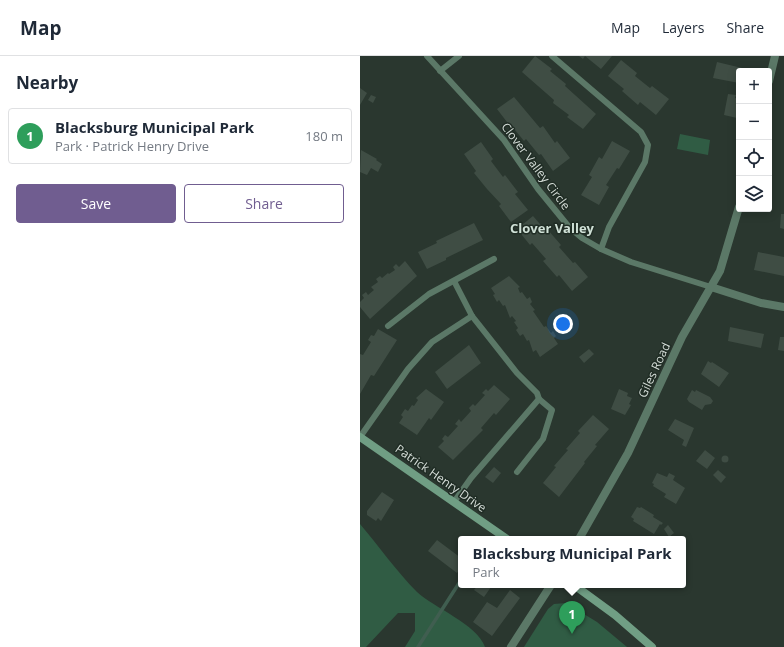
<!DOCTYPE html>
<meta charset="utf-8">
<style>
:root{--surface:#fff;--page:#f6f6f7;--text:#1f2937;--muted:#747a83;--line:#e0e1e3;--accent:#705d90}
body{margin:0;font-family:"Open Sans",sans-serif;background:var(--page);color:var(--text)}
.controls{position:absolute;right:12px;top:12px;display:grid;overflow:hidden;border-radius:4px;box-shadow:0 2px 10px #0003}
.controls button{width:36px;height:36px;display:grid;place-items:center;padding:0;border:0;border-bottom:1px solid var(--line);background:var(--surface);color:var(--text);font:20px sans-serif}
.you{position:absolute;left:203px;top:268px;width:14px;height:14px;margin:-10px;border:3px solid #fff;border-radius:50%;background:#1a73e8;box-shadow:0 0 0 6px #1a73e833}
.badge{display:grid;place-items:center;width:26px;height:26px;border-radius:50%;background:var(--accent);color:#fff;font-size:13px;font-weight:700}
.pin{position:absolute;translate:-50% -33px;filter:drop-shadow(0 1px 2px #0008)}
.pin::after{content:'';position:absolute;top:21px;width:14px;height:12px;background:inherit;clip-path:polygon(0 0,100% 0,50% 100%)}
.popup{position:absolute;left:98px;top:480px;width:228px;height:52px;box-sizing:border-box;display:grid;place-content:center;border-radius:4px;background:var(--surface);filter:drop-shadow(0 1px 3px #0005);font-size:13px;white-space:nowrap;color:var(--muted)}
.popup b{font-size:15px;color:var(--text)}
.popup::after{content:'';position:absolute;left:50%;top:100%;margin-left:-8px;border:8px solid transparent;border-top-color:var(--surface)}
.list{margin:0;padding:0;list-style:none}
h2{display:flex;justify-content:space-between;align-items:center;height:52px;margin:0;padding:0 16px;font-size:17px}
h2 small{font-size:13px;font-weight:400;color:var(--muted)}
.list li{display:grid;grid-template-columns:26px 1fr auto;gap:12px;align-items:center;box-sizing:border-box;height:56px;margin:0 8px 8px;padding:0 8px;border:1px solid var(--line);border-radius:4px}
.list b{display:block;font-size:15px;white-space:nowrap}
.list p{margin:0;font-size:13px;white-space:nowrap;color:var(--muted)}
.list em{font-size:13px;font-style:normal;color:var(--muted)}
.actions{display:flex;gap:8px;padding:12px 16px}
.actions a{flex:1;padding:9px 0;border:1px solid var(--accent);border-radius:4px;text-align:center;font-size:14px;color:var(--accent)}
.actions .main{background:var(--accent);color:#fff}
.icon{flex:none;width:22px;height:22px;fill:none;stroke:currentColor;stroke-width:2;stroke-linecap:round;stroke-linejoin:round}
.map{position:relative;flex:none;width:424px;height:591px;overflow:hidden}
header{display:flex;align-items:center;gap:24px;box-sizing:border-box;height:56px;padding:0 20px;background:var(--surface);border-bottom:1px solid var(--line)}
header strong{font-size:19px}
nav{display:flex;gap:22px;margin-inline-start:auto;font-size:14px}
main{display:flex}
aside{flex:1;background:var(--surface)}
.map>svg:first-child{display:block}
</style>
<header>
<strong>Map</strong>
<nav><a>Map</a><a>Layers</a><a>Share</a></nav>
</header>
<main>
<aside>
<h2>Nearby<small></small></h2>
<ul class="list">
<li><span class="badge" style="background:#2e9e5b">1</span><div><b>Blacksburg Municipal Park</b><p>Park · Patrick Henry Drive</p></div><em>180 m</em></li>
</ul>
<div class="actions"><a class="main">Save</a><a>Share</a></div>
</aside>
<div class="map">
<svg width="424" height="591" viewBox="0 0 424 591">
<rect width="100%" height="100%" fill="#2a372f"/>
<g fill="#305c44">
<polygon points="320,78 350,84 348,99 317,93"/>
<path d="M0,468C19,490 36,515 57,536C74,552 117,568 125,591H45L55,575V557H38L6,591H0Z"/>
<polygon points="206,547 237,566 267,591 164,591 188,553 194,548"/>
</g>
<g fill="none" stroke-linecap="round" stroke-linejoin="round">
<polyline stroke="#405e50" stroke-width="3.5" points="58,591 101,524"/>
</g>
<g fill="#3f4d44">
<polygon points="175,0 192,13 190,15 206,28 205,30 236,58 223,73 207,61 209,59 193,47 194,44 162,16"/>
<polygon points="219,0 252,0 241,13 225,0 223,3"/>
<polygon points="261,4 277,17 275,20 290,32 292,30 309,43 296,59 280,46 278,49 262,35 264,33 248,20"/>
<polygon points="357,6 382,12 381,15 379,15 379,27 353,22"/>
<polygon points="0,32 7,37 0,49"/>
<polygon points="368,38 376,39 375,42 379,43 377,62 364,59"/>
<polygon points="11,39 16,41 13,47 8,44"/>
<polygon points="154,41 180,72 183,70 195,87 197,85 210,102 193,115 181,98 179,99 166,83 164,85 151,69 150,70 137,53"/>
<polygon points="252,85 270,95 259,113 257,112 246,129 249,131 239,149 221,139 232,121 229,119 239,101 242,103"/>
<polygon points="121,86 133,103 131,105 143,121 145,119 158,136 155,138 168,154 151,166 139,150 141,148 127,133 114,117 116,115 104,98"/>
<polygon points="1,94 17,103 16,104 22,108 18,116 11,112 7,119 0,116"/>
<polygon points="421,158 424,158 424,173 420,172"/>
<polygon points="173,160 186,175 188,174 201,189 199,191 213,207 215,206 228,221 212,235 199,219 197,221 183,205 186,203 172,187 170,189 157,173"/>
<polygon points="114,167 123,184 86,202 86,204 67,213 58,196 77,187 76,185"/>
<polygon points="398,196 424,201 424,220 394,214"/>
<polygon points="45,205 57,220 10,263 0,251 0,246 4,242 2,239 6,236 8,239 14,234 11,231 18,226 16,223 20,220 22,222 28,217 29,218 35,214 33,211 36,208 39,211"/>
<polygon points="149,220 160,231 158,232 160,237 162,236 167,243 170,241 172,246 170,248 175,254 173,255 184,271 186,270 191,277 193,275 196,280 194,282 198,288 180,301 176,294 173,296 169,284 167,285 163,278 160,280 156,274 158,272 154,266 156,265 152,260 150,262 145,249 143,250 139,244 137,246 133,239 135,238 131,232"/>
<polygon points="370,271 404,278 401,292 368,285"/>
<polygon points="18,273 37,284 14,320 11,319 0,338 0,298 3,299 11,286 8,284 11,279 14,280"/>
<polygon points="420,281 424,281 424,295 418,294"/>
<polygon points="109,289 121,307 87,333 75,316"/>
<polygon points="229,293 234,298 224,307 219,301"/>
<polygon points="348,305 351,307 352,306 369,317 359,331 341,318"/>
<polygon points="134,329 150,343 136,359 134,357 121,372 123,374 93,404 78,391 84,385 82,383 85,379 88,381 98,370 95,368 99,363 101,366 111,355 109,352 113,348 115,350 125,339 122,337 126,333 128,335"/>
<polygon points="66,333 84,346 71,364 69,362 57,379 39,367 43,361 41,359 45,353 48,355 52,349 54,350 58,344 56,342"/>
<polygon points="259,333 268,337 267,340 272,342 269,348 271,349 265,359 251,353"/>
<polygon points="332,334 335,336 336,334 350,341 353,345 351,348 345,349 342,354 329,346 327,343"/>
<polygon points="233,359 249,373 235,389 237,390 224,406 225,407 199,441 183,427 196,411 194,410 208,394 206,393 220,377 218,375"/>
<polygon points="315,363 334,372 326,391 322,389 324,384 308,374"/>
<polygon points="345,394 355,402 347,413 336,405"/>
<circle cx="365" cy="403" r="3.5"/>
<polygon points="134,411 141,417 133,427 125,421"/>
<polygon points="358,414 366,421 361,427 353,419"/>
<polygon points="297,417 307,421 309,417 315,420 313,424 325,432 316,448 304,441 306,438 293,430 294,428 292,427"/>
<polygon points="22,436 34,444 21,465 18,462 16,465 7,459 7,455"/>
<polygon points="277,451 280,452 281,451 294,459 293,461 303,467 301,469 300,468 294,478 273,465 274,463 271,461"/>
<polygon points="308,469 314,477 309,481 304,473"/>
<polygon points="77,484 101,502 101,511 97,517 68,495"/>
<polygon points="118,529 131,531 124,541 114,534"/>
<polygon points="150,534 160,542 132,580 113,566 127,546 137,552"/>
</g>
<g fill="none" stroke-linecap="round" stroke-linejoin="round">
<g stroke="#5b7867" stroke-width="6">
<polyline points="67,0 144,84 178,133 209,171 222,182 241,193 271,206 351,231"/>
<polyline points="192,0 281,76 288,89 285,106 249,171 241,193"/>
<polyline points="80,15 99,0"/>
<polyline points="94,225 112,260 157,317 177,337 179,343 192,354 183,383 157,416"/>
<polyline points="28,270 69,238 134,203"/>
<polyline points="0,381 48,313 72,286 112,260"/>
<polyline points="94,446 111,422 179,343"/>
</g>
<polyline stroke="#5b7867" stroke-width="8" points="351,231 401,247 424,251"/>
<g stroke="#5b7867" stroke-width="8">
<polyline points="409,25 415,0"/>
<polyline points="219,483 268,397 322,281 360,215 379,151"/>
<polyline points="151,591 191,529"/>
</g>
<g stroke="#709e84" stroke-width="8">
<polyline points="0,381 147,483"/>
<polyline points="214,529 255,559 292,591"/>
</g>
</g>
<g text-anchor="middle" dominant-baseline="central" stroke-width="3" stroke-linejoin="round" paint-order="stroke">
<g font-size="12" fill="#d5ddd8" stroke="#202d25">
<text transform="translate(176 110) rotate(53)">Clover Valley Circle</text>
<text transform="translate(294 314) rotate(-65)">Giles Road</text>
<text transform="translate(81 422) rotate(35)">Patrick Henry Drive</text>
</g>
<g font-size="13" font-weight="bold" fill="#d0e1d7" stroke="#202d25">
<text x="192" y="172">Clover Valley</text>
</g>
</g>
</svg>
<div class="controls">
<button>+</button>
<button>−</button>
<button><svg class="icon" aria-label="locate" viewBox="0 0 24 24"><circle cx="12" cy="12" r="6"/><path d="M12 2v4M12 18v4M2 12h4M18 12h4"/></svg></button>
<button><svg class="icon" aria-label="layers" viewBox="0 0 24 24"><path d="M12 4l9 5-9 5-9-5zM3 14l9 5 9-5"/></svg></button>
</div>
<div class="you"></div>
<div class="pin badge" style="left:212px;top:578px;background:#2e9e5b">1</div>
<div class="popup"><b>Blacksburg Municipal Park</b>Park</div>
</div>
</main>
